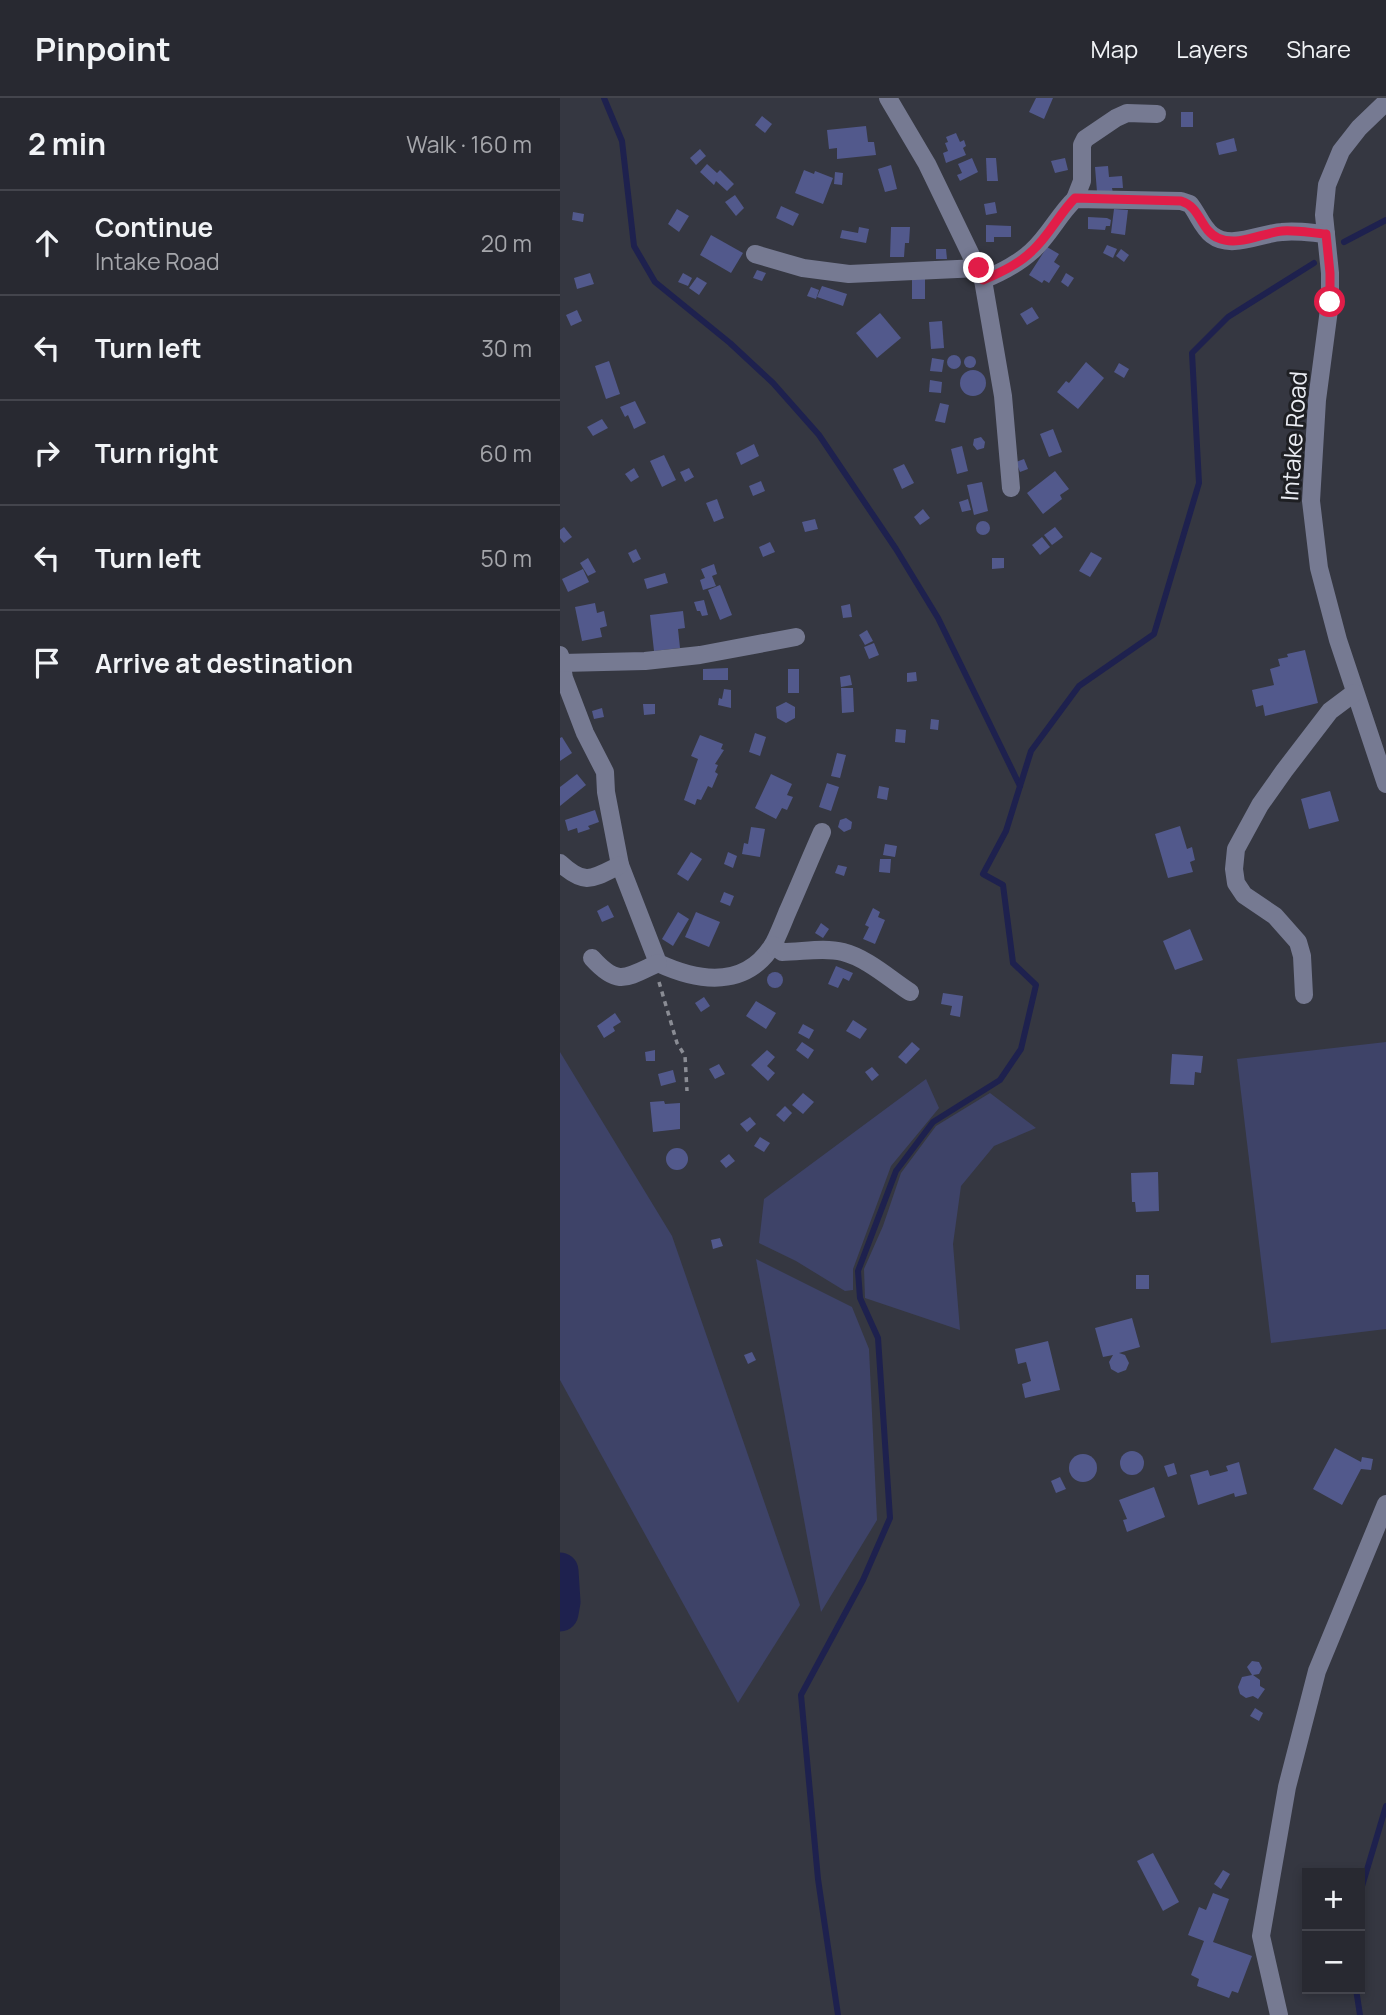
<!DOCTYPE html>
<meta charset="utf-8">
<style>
:root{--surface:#282931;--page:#34353d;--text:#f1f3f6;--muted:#a5a6ab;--line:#44454d}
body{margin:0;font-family:Manrope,sans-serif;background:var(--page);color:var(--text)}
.controls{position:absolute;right:21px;bottom:21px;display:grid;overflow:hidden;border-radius:0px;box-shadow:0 4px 10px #0003}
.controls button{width:63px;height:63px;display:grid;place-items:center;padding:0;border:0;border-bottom:2px solid var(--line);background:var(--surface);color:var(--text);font:35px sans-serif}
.stop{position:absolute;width:21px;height:21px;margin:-16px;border:5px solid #e11d48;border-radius:50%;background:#fff}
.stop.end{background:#e11d48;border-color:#fff;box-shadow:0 2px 7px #0008}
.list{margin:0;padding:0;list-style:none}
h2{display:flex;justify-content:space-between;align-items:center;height:91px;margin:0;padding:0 28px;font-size:30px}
h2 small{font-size:23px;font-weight:400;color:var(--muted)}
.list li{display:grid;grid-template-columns:46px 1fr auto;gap:21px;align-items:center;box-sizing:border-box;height:105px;padding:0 28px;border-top:2px solid var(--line)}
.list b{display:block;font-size:26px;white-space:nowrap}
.list p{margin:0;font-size:23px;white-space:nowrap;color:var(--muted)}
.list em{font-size:23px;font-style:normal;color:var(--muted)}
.icon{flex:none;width:38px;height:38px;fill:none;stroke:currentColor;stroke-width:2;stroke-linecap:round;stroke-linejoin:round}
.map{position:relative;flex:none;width:826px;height:1917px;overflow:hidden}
header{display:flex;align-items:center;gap:42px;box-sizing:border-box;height:98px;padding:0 35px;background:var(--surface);border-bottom:2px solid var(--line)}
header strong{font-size:33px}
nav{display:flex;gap:38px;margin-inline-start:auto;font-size:24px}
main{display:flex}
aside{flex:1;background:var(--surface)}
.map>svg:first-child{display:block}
</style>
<header>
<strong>Pinpoint</strong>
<nav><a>Map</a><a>Layers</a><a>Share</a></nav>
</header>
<main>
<aside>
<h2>2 min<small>Walk · 160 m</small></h2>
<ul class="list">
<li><svg class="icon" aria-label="ahead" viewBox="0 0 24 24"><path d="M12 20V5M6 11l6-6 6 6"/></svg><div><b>Continue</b><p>Intake Road</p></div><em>20 m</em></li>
<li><svg class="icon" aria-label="left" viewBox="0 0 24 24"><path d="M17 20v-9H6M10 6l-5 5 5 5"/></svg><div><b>Turn left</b></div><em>30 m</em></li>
<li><svg class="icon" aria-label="right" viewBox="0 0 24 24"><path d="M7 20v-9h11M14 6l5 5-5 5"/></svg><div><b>Turn right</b></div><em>60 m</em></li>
<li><svg class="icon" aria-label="left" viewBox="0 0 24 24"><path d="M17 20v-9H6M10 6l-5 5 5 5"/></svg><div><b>Turn left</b></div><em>50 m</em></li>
<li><svg class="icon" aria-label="arrive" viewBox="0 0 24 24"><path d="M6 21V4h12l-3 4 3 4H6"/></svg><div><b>Arrive at destination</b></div></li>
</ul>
</aside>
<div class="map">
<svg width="826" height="1917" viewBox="0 0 826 1917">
<rect width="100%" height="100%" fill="#353741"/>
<g fill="#3e4368">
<polygon points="826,944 826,1231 711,1245 677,961"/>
<polygon points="0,954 112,1138 240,1507 178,1605 0,1282"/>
<polygon points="366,981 379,1010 331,1068 293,1171 293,1192 285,1193 236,1163 199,1145 204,1101"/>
<polygon points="430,995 476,1030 434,1048 401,1088 393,1146 400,1232 305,1200 304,1171 323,1128 341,1075 376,1028"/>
<polygon points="196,1161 292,1209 309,1251 317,1422 261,1514"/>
</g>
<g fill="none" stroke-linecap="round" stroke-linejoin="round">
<g stroke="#1e214e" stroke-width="6">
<polyline points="44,0 62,43 74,148 95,184 170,245 213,285 259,337 336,451 378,520 460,688"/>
<polyline points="784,144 826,122"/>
<polyline points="800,1795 826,1708"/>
<polyline points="796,1891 800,1917"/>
<polyline points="278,1917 258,1781 241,1597 303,1482 330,1420 318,1240 300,1200 298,1173 336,1073 373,1024 440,982 461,951 476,887 453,865 443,787 423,776 446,733 471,653 519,588 594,536 639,385 632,255 668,219 754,165"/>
</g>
<polyline stroke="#1e214e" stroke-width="37" points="0,1473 2,1504 0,1515"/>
</g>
<g fill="#52598c">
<polygon points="476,0 493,0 484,21 469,14"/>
<rect x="621" y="14" width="12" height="15"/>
<polygon points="202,18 212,26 205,35 195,27"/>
<polygon points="306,28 308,44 314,44 316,57 277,61 277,50 269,51 267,32"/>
<polygon points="396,35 400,44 404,42 406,48 403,50 406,57 386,65 383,55 388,53 385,45 388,44 386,39"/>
<polygon points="674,40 677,53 659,57 656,45"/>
<polygon points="140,51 146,58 136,67 130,60"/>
<polygon points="412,60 418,74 400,83 397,77 402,75 398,66"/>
<polygon points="426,60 436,60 438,83 427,83"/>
<polygon points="505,60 508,72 495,75 491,63"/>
<polygon points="147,66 157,75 160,72 174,86 167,93 156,83 154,87 140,74"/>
<polygon points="331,67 337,91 325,94 318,71"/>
<polygon points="548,68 549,79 562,78 563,90 552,90 553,95 537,94 535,69"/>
<polygon points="244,72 254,76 255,73 273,80 263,106 235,95"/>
<polygon points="275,74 283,75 282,87 274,86"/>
<polygon points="175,97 184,110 176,118 165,104"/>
<polygon points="435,104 437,115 426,117 424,106"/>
<polygon points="221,108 239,116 233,128 216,120"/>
<polygon points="117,111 129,118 119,134 108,126"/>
<polygon points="554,111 568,112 565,137 551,135"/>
<polygon points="13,114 24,116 23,124 12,122"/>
<polygon points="528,119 547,120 551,122 550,128 546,128 545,132 528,131"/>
<polygon points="426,127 451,128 451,139 434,139 434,144 426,144"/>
<polygon points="299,129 309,131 306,145 280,140 282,132 298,135"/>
<polygon points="331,129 350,129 349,145 345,145 344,159 330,159"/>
<polygon points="151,137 183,155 171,175 140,157"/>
<polygon points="547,147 557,151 553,160 543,155"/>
<polygon points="487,149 499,156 494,164 500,168 489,185 484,182 482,185 469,177"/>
<polygon points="376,151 386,151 387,161 376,161"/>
<polygon points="561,151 569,157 564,164 556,158"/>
<polygon points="197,172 206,175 202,183 193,180"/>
<polygon points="30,175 34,186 17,191 14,180"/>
<polygon points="123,175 132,180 128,188 118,184"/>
<polygon points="506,175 514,180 508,189 501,184"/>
<rect x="352" y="178" width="13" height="23"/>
<polygon points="137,179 147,185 139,197 129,190"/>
<polygon points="262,188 287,196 283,208 257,199"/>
<polygon points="251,189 259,192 256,201 247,198"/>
<polygon points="472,209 479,220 467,227 460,216"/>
<polygon points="17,212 22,223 11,228 6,217"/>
<polygon points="320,215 341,240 317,260 296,235"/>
<polygon points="382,223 384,250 371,251 369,224"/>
<circle cx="394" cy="264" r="7"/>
<circle cx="410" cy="264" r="6"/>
<polygon points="372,260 384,262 382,274 370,273"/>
<polygon points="49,263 60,296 46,301 35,268"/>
<polygon points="526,264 544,280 518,311 497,294 506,283 509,285"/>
<polygon points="559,265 569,271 564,280 554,274"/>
<circle cx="413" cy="285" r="13"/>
<polygon points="370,282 382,284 381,295 369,294"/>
<polygon points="75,303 86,325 74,331 68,317 65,319 60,309"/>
<polygon points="380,305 389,307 385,325 375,323"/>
<polygon points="42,321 48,330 33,338 27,329"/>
<polygon points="493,331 502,354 489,359 480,336"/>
<polygon points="421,339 425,344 424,350 417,352 413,347 414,341"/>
<polygon points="194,346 199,358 181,367 176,355"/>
<polygon points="402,348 408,373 397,376 391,351"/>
<polygon points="104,357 116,382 102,389 90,363"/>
<polygon points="464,361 468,371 460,374 456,364"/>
<polygon points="344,366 354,385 342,391 333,371"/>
<polygon points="74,370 79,379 71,384 65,376"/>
<polygon points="129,370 134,379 125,384 120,374"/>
<polygon points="495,373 509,391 500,397 502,401 483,416 467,395"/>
<polygon points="201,383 205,393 193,398 189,388"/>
<polygon points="422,384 428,413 414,417 407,387"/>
<polygon points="157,401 164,420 154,424 146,405"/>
<polygon points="408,401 411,412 402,414 399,404"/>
<polygon points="363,411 370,420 360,427 354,419"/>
<polygon points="255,421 258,431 245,434 242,424"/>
<circle cx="423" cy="430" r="7"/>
<polygon points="4,429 12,439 4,445 0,440 0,432"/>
<polygon points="495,429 503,439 492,447 484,437"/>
<polygon points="482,439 490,449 480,457 472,447"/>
<polygon points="210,444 215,454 203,459 199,449"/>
<polygon points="76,451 81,461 73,465 68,455"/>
<polygon points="531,454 542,460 530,479 519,473"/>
<polygon points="28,460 36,474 28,478 20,465"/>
<polygon points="432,460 444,460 444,470 432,471"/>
<polygon points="154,466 157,476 152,478 156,488 143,492 140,482 145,480 141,471"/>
<polygon points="23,471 29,484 8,494 2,481"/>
<polygon points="105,475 108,485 87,491 84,481"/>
<polygon points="160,487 172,517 160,522 148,492"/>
<polygon points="144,502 148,517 142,518 140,513 137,513 134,504"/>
<polygon points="35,505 37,515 44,513 47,528 40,530 42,539 22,543 15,509"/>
<polygon points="290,506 292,519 283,520 281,508"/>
<polygon points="123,513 125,530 118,531 120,550 94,553 90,517"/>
<polygon points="307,532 313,543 305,547 299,537"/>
<polygon points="314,545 319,557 309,561 304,549"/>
<polygon points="745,552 758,605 705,618 703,607 696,609 692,592 714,587 710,571 720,568 718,561 728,559 727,556"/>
<polygon points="168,570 168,582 143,582 143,571"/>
<rect x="228" y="571" width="11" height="24"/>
<polygon points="356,574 357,583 347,584 347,575"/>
<polygon points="290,577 292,587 281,589 280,579"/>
<polygon points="281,590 293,590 294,614 282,615"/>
<polygon points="164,591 171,592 171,610 158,607 159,600 162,601"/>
<polygon points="226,604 235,609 235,620 226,625 217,620 216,609"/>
<polygon points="83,606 95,606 95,616 84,617"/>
<polygon points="42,610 44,619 34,621 32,613"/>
<polygon points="371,621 379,622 378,632 370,631"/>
<polygon points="336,631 346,632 345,645 335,644"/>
<polygon points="195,635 206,639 200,658 189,654"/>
<polygon points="140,637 163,646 161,651 164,652 155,666 158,667 155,674 158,676 152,690 148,688 141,702 137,701 135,707 124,702 138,661 131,658"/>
<polygon points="2,639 12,655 0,663 0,640"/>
<polygon points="277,655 286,657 280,680 271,678"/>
<polygon points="17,676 26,687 0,708 0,689"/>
<polygon points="211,676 232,686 227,697 233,699 227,712 222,710 216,721 195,710"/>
<polygon points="267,685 279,689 271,713 259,709"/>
<polygon points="319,688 329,690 327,702 317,700"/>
<polygon points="770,693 779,723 749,731 741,701"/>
<polygon points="35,712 39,724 28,728 30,731 18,735 17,730 8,733 5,722"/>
<polygon points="286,720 292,724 291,731 284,734 278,729 280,722"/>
<polygon points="620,728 627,751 632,749 635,762 630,764 633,774 608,780 595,736"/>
<polygon points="191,729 205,731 200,759 182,756 184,745 188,746"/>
<polygon points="325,746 337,748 335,759 323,757"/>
<polygon points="131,754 142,761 128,783 117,776"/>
<polygon points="168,754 177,758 173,770 164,766"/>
<polygon points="320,761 331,761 330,775 319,774"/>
<polygon points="278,767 287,769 284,778 275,775"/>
<polygon points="164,794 174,798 170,808 160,804"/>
<polygon points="48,807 54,819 42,824 37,813"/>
<polygon points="313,810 320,814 318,819 325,822 315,846 303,841 309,829 305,827"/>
<polygon points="118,814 129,821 113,848 102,841"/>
<polygon points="136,814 160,824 149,849 125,839"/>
<polygon points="261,825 269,831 263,840 255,835"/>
<polygon points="630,831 643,862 615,872 603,843"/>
<polygon points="276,868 293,875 289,883 283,880 278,890 268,886"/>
<circle cx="215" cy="882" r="8"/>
<polygon points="383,895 403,898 400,919 390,917 392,908 381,906"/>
<polygon points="144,899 150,908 141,914 135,905"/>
<polygon points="196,903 216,915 206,931 186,918"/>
<polygon points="55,915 61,924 53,929 55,933 44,940 37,928"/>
<polygon points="293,922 307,931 300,941 286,933"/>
<polygon points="243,926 254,932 249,941 238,935"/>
<polygon points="242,944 254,952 248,961 236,952"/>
<polygon points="352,944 360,951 346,966 338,959"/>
<polygon points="95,952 95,963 86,963 85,954"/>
<polygon points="207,952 215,959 207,968 215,975 208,983 191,967"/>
<polygon points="612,956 643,958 641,975 635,974 634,987 610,986"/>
<polygon points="159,966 165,976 155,981 149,971"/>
<polygon points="312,969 319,977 312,983 305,974"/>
<polygon points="113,972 116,984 101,988 98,976"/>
<polygon points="243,995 254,1004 243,1016 232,1007"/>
<polygon points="104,1003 105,1006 120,1005 120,1031 93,1034 90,1004"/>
<polygon points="225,1008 232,1015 224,1024 216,1017"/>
<polygon points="190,1019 196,1026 187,1034 180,1026"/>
<polygon points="200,1039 210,1045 204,1054 194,1048"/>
<circle cx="117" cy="1061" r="11"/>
<polygon points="169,1056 175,1063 166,1070 160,1063"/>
<polygon points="598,1074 599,1113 576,1114 575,1104 572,1104 571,1075"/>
<polygon points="160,1140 163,1148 153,1151 151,1142"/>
<rect x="576" y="1177" width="13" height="14"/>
<polygon points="572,1220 580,1249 559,1255 565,1257 569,1265 566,1272 558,1275 551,1271 549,1264 553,1257 543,1259 535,1230"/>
<polygon points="488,1243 500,1292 465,1300 462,1286 471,1283 466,1264 458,1266 455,1251"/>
<polygon points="192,1254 196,1262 188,1266 184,1257"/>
<polygon points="775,1350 801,1364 802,1359 813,1361 811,1372 801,1371 782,1407 753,1391"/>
<circle cx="572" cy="1365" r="12"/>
<circle cx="523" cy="1370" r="14"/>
<polygon points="679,1364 687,1396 675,1399 674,1395 638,1407 630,1377 648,1372 650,1378 668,1373 666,1368"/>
<polygon points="614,1365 617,1376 608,1379 604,1368"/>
<polygon points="500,1379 506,1391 496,1395 491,1383"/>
<polygon points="594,1389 605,1419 567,1434 563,1422 567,1421 559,1402"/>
<polygon points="692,1563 699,1564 702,1570 699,1576 693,1577 700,1582 700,1588 705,1591 698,1601 693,1598 686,1600 680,1596 678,1589 682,1579 692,1577 687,1569"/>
<polygon points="695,1610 703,1615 699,1623 690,1618"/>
<polygon points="593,1755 619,1804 603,1813 577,1763"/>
<polygon points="663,1772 670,1776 661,1791 654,1786"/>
<polygon points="653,1795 669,1801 653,1844 692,1858 678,1895 672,1893 669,1900 637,1888 639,1881 631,1877 644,1843 628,1837 639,1809 646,1812"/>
</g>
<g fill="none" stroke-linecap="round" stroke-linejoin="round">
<polyline stroke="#8a8c94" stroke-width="3.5" stroke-dasharray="5 5" stroke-linecap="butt" points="99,884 117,945 125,958 127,993"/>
<g stroke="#767a92" stroke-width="18">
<polyline points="328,0 367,66 423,182 443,298 451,390"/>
<polyline points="826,4 799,30 781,53 767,87 764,117 770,175 770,204 757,302 751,403 759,470 778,542 826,686"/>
<polyline points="515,101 522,83 522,47 525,41 556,20 567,15 597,16"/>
<polyline points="195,156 243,170 289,176 419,170"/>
<path d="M423,182C440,175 458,166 472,153C489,138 499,116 515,101L621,103L630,106C638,116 642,129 652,137C671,152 701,135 722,134C736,132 752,135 766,136"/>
<path d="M0,557L4,580L25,635L45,674L46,694L60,767L98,865C139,884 187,891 214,845C219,835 223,825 227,815C239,788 250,761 262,734"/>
<polyline points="2,565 85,563 140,557 236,539"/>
<path d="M0,765C25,788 32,781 60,767"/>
<path d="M213,847L222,854C242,854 264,849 283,854C307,860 330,881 350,894"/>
<path d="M32,860C58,889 66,880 98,865"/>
<polyline points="744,897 742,858 738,844 715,818 684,797 676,785 674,771 676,751 700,707 724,673 770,613 794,595"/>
<polyline points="719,1917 701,1838 727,1689 757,1573 826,1406"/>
</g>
</g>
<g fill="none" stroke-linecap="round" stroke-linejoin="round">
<path stroke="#e11d48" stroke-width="9" d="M419,170L423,182C440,175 459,166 472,153C489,138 499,116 515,100L621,103C641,109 640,132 658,140C678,149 702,135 722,133C736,132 752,135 766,136L770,175V204"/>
</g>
<g text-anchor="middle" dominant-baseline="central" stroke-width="6" stroke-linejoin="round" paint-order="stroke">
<g font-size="24" fill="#eaecf2" stroke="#1e1f23">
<text transform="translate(733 338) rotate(-86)">Intake Road</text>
</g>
</g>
</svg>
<div class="controls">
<button>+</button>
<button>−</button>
</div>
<div class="stop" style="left:770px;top:204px"></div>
<div class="stop end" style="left:419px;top:170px"></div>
</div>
</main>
